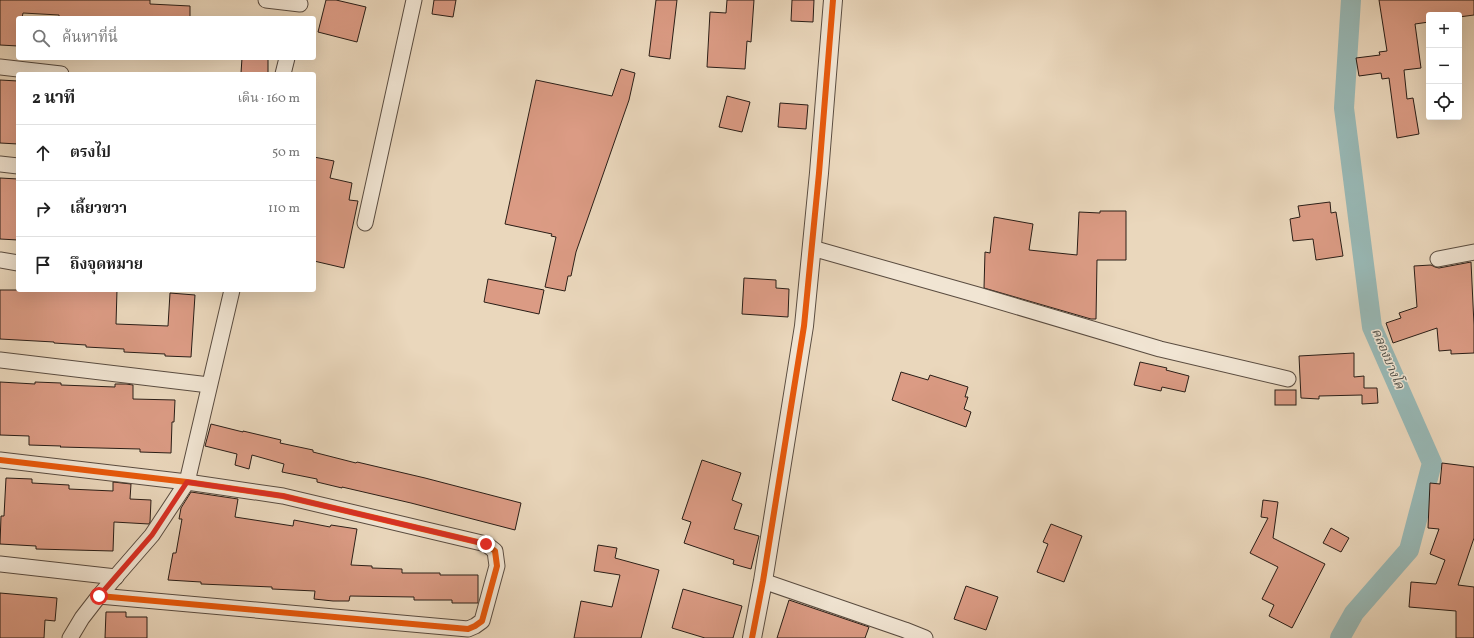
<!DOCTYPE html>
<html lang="th">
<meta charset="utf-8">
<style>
:root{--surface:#fff;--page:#f2f2f2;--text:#222;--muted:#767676;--line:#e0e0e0}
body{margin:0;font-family:Vollkorn,"Noto Serif Thai",serif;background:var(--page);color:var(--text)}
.controls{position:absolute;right:12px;top:12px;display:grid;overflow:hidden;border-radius:4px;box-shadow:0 4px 16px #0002}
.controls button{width:36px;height:36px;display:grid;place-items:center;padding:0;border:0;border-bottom:1px solid var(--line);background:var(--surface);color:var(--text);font:20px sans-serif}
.stop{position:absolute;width:12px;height:12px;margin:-9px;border:3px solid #d93025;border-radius:50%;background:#fff}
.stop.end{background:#d93025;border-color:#fff;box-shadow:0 1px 4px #0008}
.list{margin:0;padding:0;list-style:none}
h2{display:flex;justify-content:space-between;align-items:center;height:52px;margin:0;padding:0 16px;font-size:17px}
h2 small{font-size:13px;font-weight:400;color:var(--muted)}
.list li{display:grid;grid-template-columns:26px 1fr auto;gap:12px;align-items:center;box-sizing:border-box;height:56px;padding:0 16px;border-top:1px solid var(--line)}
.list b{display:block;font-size:15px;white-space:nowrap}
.list em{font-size:13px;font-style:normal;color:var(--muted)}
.icon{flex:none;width:22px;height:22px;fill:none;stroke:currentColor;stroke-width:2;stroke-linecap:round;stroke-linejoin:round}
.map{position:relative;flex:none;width:1474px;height:638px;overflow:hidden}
.search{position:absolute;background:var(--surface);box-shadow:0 4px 16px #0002;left:16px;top:16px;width:300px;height:44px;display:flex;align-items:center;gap:10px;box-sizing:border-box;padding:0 14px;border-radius:4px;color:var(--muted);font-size:15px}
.panel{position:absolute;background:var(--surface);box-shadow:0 4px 16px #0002;left:16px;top:72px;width:300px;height:220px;border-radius:4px}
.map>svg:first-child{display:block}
</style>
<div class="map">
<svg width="1474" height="638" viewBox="0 0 1474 638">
<rect width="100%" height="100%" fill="#ead7bc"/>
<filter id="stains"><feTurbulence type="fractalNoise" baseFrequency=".005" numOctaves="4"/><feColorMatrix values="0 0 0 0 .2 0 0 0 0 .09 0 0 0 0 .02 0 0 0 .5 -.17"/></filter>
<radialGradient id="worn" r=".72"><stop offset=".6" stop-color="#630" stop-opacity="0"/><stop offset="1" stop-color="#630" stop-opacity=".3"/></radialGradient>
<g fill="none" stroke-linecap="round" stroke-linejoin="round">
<polyline stroke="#98b8b5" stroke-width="20" points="1340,638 1354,613 1409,550 1432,463 1372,327 1344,108 1351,0"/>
</g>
<g fill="#db9b84" stroke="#2a1e17">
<polygon points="0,0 150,0 150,4 190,6 190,18 59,18 59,15 23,13 22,18 18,18 18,46 0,45"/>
<polygon points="326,0 336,0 366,7 357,42 318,32"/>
<polygon points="434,0 456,0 453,17 432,14"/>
<polygon points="656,0 677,0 670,59 649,56"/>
<polygon points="727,0 754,0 751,42 747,41 745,69 707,67 710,12 726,13"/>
<polygon points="792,0 814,0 813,22 791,21"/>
<polygon points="1379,0 1474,0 1474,15 1459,17 1459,15 1429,15 1429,22 1415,24 1421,68 1404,70 1407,99 1413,98 1419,134 1397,138 1389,78 1382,79 1381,73 1359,76 1356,58 1380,55 1379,52 1387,51"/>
<polygon points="242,58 268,58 268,74 241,73"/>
<polygon points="621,69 635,73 629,100 576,252 571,276 568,276 565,291 545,287 556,237 551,236 552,234 505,224 536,80 612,96"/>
<polygon points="0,80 18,81 18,144 0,143"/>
<polygon points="727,96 750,102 742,132 719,127"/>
<polygon points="780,103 808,105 806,129 778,127"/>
<polygon points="314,157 334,161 330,178 352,183 349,200 358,201 344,268 314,261"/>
<polygon points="0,178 18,179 18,240 0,239"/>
<polygon points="1330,202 1331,213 1336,212 1343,256 1316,260 1313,239 1293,241 1290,219 1300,217 1298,206"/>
<polygon points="1100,211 1126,211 1126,260 1097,260 1096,319 1091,319 984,288 985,252 990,253 994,217 1033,224 1029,250 1077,255 1079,212 1100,213"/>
<polygon points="1471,262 1474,325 1474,353 1451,354 1451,350 1439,351 1437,328 1393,343 1386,323 1401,318 1399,313 1417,307 1414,266 1431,265 1435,267 1439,268"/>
<polygon points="744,278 776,280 776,288 789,289 788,317 742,314"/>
<polygon points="488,279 544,290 539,314 484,302"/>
<polygon points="0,290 117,290 116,324 168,326 170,293 195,295 191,357 165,356 165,354 124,352 124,349 86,347 86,345 54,343 54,342 0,339"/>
<polygon points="1354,353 1354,377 1364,376 1364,388 1377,388 1378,403 1362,404 1362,395 1319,396 1319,399 1301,398 1299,356"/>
<polygon points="1140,362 1167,368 1166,370 1189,376 1185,392 1162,387 1161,391 1134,385"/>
<polygon points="901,372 928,380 930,375 968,387 965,397 968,397 964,409 971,412 966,427 892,400"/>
<polygon points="0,382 35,384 35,382 61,383 61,385 115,387 115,384 126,384 133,385 133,399 175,400 174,422 172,422 171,453 140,452 140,449 60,447 61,446 29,445 29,436 0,435"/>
<rect x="1275" y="390" width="21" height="15"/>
<polygon points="211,424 243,432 243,431 281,440 280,443 313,450 313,452 356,463 357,462 425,478 521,503 515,530 411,503 342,487 342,488 317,482 317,479 282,472 284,464 252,455 249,469 235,465 237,454 205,446"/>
<polygon points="702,460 741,473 732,500 742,504 734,529 759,536 751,569 733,564 734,560 684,543 691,522 682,519"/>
<polygon points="1442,463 1474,467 1474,538 1458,585 1474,587 1474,638 1456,638 1456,611 1409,607 1411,582 1436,584 1445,560 1430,554 1439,529 1428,528 1430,483 1440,484"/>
<polygon points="6,478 32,479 32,483 69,485 69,489 113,491 113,482 131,484 130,499 151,500 150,522 149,524 114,522 113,551 36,549 36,546 0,544 1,516 4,516"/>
<polygon points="191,492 238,499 235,517 293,526 294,520 330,527 331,525 357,529 351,565 372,566 372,568 402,569 402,573 440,573 440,575 478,575 478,603 452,603 452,600 414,600 414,597 350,596 349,601 333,601 314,599 315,591 272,589 272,587 201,584 201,582 168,580 173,553 176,553 182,519 179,519 181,508"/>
<polygon points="1263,500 1278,502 1273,538 1325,564 1292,628 1269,616 1274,605 1262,599 1278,567 1250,553 1268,518 1261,517"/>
<polygon points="1051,524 1082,536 1064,582 1037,572 1048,544 1043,542"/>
<polygon points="1331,528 1349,538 1341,552 1323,543"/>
<polygon points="598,545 617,548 615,558 659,570 641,638 574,638 581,601 612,607 620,575 594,571"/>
<polygon points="966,586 998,597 986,630 954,619"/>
<polygon points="683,589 742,606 733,638 705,638 672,628"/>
<polygon points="0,593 57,598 55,621 45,620 44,638 0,638"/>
<polygon points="789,600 869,627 865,638 777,638"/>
<polygon points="106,612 126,612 126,617 147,617 147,638 105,638"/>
</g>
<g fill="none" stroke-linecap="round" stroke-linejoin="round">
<defs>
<g id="minor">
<polyline points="266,0 300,4"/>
<polyline points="0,67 61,74"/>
<polyline points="283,74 287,58"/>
<polyline points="0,164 18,166"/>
<polyline points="365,223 414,0"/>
<polyline points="812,248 978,295 1160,349 1288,379"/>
<polyline points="1438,259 1474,252"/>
<polyline points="0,260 18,263"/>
<polyline points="0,360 209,385"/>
<polyline points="0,460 187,482 283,496 486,544 495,551 497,566 482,621 475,626 468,629 99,596"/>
<polyline points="0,564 116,577"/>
<polyline points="763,581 905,630 925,638"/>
<polyline points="70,638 82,618 99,596 152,535 187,482 232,290"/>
</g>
<polyline id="tertiary" points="752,638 763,581 804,326 819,173 833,0"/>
</defs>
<use href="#minor" stroke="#5a4c40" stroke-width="17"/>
<use href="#tertiary" stroke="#5a4c40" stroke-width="20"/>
<use href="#minor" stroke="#f1e5d3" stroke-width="15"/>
<use href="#tertiary" stroke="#f1e5d3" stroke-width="18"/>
<defs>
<g id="cycleway">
<polyline points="0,460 187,482 283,496 486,544 495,551 497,566 482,621 475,626 468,629 99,596"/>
<polyline points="752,638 763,581 804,326 819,173 833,0"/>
</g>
</defs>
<use href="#cycleway" stroke="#f1e5d3" stroke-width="8"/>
<use href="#cycleway" stroke="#e8590c" stroke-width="6"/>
</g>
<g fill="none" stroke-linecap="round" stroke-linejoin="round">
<polyline stroke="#d93025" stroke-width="5" points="99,596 152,535 187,482 283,496 486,544"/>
</g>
<g text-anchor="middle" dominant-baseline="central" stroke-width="3" stroke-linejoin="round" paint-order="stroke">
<g font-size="13" font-style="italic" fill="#4b4c46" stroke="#f1e5d3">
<text transform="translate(1387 359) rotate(67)">คลองบางโค</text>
</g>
</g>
<rect width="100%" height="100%" filter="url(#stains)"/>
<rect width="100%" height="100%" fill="url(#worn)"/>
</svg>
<div class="controls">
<button>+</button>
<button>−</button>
<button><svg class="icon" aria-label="locate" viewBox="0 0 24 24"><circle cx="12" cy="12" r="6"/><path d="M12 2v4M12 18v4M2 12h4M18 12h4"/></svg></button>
</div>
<div class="stop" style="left:99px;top:596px"></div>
<div class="stop end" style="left:486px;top:544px"></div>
<div class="search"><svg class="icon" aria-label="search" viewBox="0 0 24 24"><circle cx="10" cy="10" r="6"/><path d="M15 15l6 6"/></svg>ค้นหาที่นี่</div>
<section class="panel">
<h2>2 นาที<small>เดิน · 160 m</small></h2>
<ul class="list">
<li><svg class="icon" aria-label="ahead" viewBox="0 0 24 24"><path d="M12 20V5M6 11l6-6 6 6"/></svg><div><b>ตรงไป</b></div><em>50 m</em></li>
<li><svg class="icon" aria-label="right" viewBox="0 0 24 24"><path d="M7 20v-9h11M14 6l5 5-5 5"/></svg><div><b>เลี้ยวขวา</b></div><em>110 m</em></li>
<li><svg class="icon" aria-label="arrive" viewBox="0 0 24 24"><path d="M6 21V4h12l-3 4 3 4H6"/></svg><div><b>ถึงจุดหมาย</b></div></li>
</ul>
</section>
</div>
